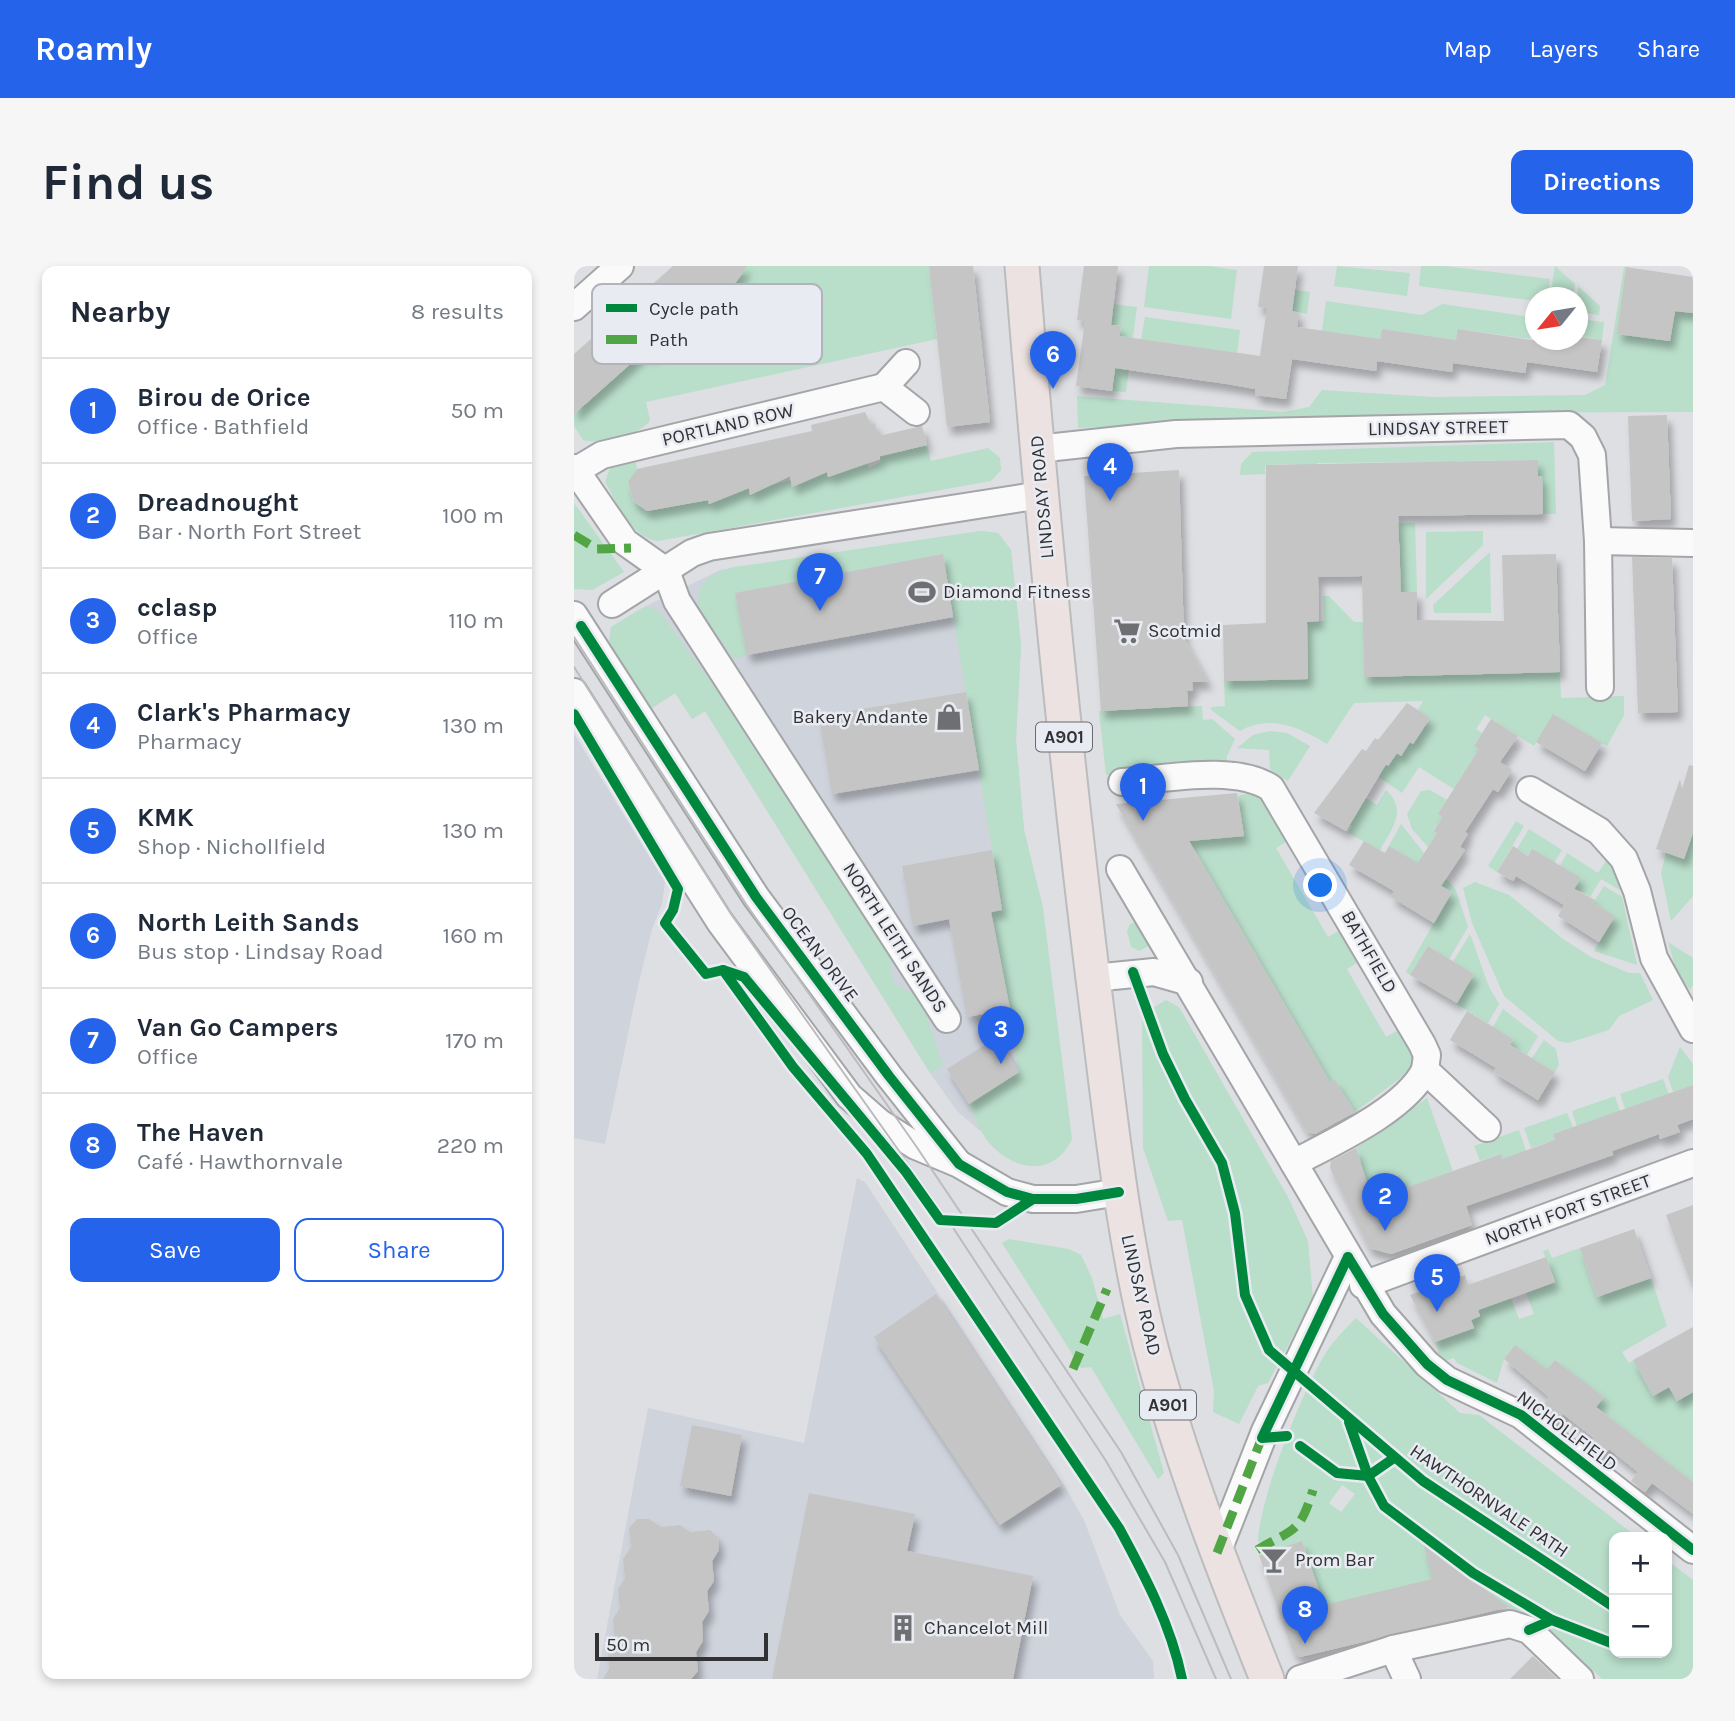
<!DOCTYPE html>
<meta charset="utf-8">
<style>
:root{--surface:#fff;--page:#f6f6f7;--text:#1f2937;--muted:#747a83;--line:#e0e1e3;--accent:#2563eb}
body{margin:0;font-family:Karla,sans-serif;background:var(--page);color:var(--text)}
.controls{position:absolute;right:21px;bottom:21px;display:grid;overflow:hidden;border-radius:14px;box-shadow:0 4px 10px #0003}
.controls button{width:63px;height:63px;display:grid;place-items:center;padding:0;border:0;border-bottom:2px solid var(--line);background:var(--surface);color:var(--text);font:35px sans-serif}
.compass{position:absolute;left:951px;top:21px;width:63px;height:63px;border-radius:50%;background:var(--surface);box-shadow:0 4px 10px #0003;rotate:240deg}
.scale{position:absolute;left:21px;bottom:18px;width:173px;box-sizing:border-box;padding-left:7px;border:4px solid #323235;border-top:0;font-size:19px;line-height:24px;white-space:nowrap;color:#323235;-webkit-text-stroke:5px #e9ebf2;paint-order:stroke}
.you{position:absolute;left:747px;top:620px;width:24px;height:24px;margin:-18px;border:5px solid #fff;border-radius:50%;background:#1a73e8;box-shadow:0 0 0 10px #1a73e833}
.badge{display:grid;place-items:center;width:46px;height:46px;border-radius:50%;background:var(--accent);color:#fff;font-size:23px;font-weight:700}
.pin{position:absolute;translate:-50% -58px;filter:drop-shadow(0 2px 4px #0008)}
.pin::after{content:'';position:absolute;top:37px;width:24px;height:21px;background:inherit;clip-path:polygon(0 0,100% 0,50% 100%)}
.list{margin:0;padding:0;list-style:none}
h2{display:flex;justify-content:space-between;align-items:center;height:91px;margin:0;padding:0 28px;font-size:30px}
h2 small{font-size:23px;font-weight:400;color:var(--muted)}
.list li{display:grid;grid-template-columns:46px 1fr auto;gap:21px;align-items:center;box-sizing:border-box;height:105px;padding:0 28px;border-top:2px solid var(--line)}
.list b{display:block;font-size:26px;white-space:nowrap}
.list p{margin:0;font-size:23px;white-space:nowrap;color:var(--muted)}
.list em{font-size:23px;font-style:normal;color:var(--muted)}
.actions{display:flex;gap:14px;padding:21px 28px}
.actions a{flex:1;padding:16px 0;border:2px solid var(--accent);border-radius:14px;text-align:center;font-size:24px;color:var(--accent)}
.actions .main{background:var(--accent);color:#fff}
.map{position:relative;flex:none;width:1119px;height:1413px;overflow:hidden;border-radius:14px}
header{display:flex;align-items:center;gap:42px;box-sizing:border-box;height:98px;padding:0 35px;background:var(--accent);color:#fff}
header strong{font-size:33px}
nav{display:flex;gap:38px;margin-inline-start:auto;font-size:24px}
.intro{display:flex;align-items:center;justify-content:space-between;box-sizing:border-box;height:168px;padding:0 42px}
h1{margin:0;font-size:49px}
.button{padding:18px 32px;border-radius:14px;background:var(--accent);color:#fff;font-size:24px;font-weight:700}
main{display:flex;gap:42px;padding:0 42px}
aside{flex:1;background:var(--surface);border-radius:14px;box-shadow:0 4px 10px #0003}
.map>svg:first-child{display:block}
</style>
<header>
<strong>Roamly</strong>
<nav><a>Map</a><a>Layers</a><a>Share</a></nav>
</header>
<div class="intro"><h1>Find us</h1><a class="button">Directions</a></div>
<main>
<aside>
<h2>Nearby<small>8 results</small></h2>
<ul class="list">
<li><span class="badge">1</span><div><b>Birou de Orice</b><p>Office · Bathfield</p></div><em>50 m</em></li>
<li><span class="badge">2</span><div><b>Dreadnought</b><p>Bar · North Fort Street</p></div><em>100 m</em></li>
<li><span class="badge">3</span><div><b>cclasp</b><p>Office</p></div><em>110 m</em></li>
<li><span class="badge">4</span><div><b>Clark's Pharmacy</b><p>Pharmacy</p></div><em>130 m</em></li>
<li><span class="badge">5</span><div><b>KMK</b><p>Shop · Nichollfield</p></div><em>130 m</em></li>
<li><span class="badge">6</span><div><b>North Leith Sands</b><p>Bus stop · Lindsay Road</p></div><em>160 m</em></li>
<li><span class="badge">7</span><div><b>Van Go Campers</b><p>Office</p></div><em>170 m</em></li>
<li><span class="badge">8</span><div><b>The Haven</b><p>Café · Hawthornvale</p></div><em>220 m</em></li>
</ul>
<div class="actions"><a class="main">Save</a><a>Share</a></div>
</aside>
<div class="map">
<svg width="1119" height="1413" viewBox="0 0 1119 1413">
<defs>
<filter id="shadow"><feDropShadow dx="4.5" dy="8" stdDeviation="3.5" flood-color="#0004"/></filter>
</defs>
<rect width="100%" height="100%" fill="#dedfe3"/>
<g fill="#cfd3dc">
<polygon points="407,265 424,267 437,284 447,378 442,474 450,564 469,642 475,833 436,856 406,865 383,845 356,807 131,445 118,453 101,427 78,442 35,378 37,361 70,341 146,304"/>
<polygon points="0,468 91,616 88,638 78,663 64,720 31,878 0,872"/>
<polygon points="283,912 291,916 490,1219 510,1254 546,1349 579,1395 580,1413 23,1413 74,1142 230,1177"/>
</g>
<g fill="#b9deca" fill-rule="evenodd">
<path d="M167,0H355L363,73L72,136L76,154C70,168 23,179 9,174L0,160V139H11L72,84L77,89L86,72L149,16L156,24L169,7L164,2Z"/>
<polygon points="575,0 635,0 663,4 657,53 570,41"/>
<polygon points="763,0 836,7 833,30 760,20"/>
<polygon points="847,0 871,0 976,13 974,31 962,32 961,35 845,20"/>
<polygon points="981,0 1001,18 999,31 976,31"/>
<polygon points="1050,1 1052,1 1044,68 1058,70 1062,48 1083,51 1080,73 1095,75 1101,45 1119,47 1119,146 845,147 504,162 503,130 710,146 735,141 748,124 858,131 1011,129 1031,119"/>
<polygon points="1004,20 1026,40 1025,49 1004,46"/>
<polygon points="721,24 736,26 733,48 718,45"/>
<polygon points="752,35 848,49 868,38 958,51 960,46 961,64 957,64 956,73 885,63 882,74 808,63 806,73 748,65"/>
<polygon points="539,38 563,41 552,126 538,125 547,60 537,59"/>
<polygon points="571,51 666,64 663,87 567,73"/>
<polygon points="1004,53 1030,56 1028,74 1004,70"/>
<polygon points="980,176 982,248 969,248 968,211 964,210 964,194 883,195 884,249 857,196 743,197 743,250 721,216 721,198 691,199 691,208 666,209 667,198 678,186"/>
<path d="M353,179L357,195L414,182L426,192L427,204L417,215L84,275C56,271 44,238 31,216L37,199L61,192L63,203L54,217L59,235L73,245L134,234L135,238L174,221L176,228L192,220L217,214L219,220L234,214L233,210L253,205L255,211L292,194L295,202L307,196L306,191Z"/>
<polygon points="0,237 50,306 18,324 0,323"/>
<polygon points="815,257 841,257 843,326 818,326 826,309 826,280 825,276 816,276"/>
<path d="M407,265L424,267L437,284L447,379L442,474L450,564L469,642L498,873C482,908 446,907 420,882C407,870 402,854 395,838L445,806L418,646L428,643L369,288L161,327L173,390L159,392L125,344C120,318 137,307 160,301Z"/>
<polygon points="909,265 909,279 852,333 852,266"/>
<polygon points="916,286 917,347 860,347 859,339"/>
<path d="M749,330H755L780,356H789L790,411L871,409L884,377L885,409L986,406L987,432L1050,430V449L1033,480L979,449L960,480L911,449L902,463L908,467L900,480L905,483L891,505L892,512L888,510L880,523L845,501L828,527L803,510L823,487L827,490L836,476L839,478L856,453L844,444L849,435L780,437L753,478C725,461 696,448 666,465L637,444V441L651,440L650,415L734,413L733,371L726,356L750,355Z"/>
<polygon points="70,341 84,344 142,423 320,692 316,702 321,719 346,730 369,800 356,807 131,445 118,453 101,427 78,442 35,378 37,361"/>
<polygon points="628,440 629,454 638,453 661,473 653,490 652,504 532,509 525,445"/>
<polygon points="696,465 713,467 736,480 714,515 696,503 695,484 663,482 679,469"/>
<path d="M812,524C834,544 818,563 806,584L774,567L778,560L775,558L787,529L803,539Z"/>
<polygon points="856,524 873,534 864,548 868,551 860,564 863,567 854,581 838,563 833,548 847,525"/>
<polygon points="675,527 691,532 720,571 702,582 754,671 772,661 790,692 773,703 812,771 830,761 843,786 837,804 781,846 760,814 756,816 621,585 611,574 670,570 664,530"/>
<polygon points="942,555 950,560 923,606 914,600"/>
<polygon points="827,558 860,600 849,619 838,594 815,580"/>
<polygon points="955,563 988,584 980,597 958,584 954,589 943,583"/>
<polygon points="1119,564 1119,630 1097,655 1087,607 1092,587 1110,592"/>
<polygon points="993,587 1024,607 1036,589 1051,627 1027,613 1016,631 1001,622 1006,612 986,600"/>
<polygon points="871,612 881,622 894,661 875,693 854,680 836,709 832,706 877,626 856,613"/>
<polygon points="901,616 935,629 989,673 1017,691 1055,707 1066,707 1079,734 1045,750 1035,764 994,777 984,775 930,730 898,657 889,622"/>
<polygon points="1030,620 1048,631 1063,699 1020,685 1040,650 1019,637"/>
<polygon points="564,655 577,679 565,685 557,681 553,665 556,658"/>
<polygon points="896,668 915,721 925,738 914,757 882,738 900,708 879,696"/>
<polygon points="1094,676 1119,692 1119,719 1116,724 1103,707"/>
<polygon points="592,734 605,741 715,933 734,975 739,1033 694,1117 684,1120 665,1158 639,1146 640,1125 608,954 594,955 569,882 568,753 575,744"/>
<polygon points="929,743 964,770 953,789 936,779 939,773 919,761"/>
<polygon points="970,774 982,783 985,799 981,806 958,792"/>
<polygon points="1106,781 1119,798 1119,819 1099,826 1094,811"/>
<polygon points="1089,813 1095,828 1051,843 1046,828"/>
<polygon points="1041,830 1046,845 1003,861 998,845"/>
<polygon points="853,832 879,905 798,934 782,882"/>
<polygon points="993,847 999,861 979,868 981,874 957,882 950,862"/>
<polygon points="945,864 952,885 928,893 926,888 906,895 900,880"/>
<polygon points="435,973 495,983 507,989 518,1012 529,1053 546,1048 590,1207 584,1213 517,1101 507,1102 428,977"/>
<polygon points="1006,982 1023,1031 1077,1012 1093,1060 1048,1086 1055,1097 1059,1094 1095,1121 1103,1135 1119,1126 1119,1216 1022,1141 1030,1131 981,1094 973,1103 941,1079 930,1093 923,1117 883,1097 880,1092 868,1096 857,1088 865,1085 861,1076 900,1062 897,1054 906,1050 904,1044 937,1032 945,1053 960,1048 952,1027 981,1016 969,985 974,983 978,992"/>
<path d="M782,1052L886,1147L905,1149L1063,1271H1040V1387H1093V1294L1119,1314V1413H1028L969,1357L937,1343L856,1283L860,1319L752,1346L728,1275L701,1284L697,1275L684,1276C684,1236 730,1120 753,1085C761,1073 772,1062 782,1052ZM768,1219L781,1228L767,1246L755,1237Z"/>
</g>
<g fill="#c5c5c5" filter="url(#shadow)">
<polygon points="99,0 173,0 156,25 149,16 86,72 88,75 77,90 72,84 0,148 0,88"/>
<polygon points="355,0 399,0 416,156 373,161"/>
<polygon points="510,0 544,0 537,59 547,60 545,70 686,90 693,42 684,41 690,0 724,0 718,45 725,47 723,61 806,73 808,63 882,74 884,63 957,74 1004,74 1004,71 1028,74 1023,106 953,96 951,107 879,97 878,106 803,95 802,105 718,93 712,133 681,129 681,123 653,118 541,102 538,125 502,120 511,55 503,54"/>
<polygon points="1052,1 1119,11 1119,47 1101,45 1096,75 1043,68"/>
<polygon points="291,146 297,158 301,157 304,170 348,160 353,179 306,190 306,193 254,211 253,206 218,221 216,210 176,229 175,222 135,238 134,234 73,245 59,235 54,216 63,203 238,165 237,159"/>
<polygon points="1093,149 1097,253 1058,255 1054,150"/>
<polygon points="964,194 964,210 968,210 969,248 824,250 827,326 843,326 843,354 930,355 928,289 982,288 986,406 790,411 788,310 744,311 745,355 733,356 734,413 650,415 649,359 692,357 692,199"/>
<polygon points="605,204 610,372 634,416 618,416 619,425 613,425 614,440 527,445 510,210"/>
<polygon points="369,288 379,351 173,389 161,327"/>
<polygon points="1058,291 1098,292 1104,446 1064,447"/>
<polygon points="392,426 405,504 258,528 245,450"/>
<polygon points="833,437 856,452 839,478 836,476 827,490 823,487 814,500 812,498 772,565 740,547 788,483 792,485 801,472 804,474"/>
<polygon points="979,448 1028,477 1011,505 962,476"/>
<polygon points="917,453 944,470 926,496 938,504 924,526 919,523 891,566 894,568 886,581 891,584 867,620 878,626 860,657 817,631 820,625 775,599 790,575 811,587 815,580 844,597 863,567 860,565 868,551 864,548 905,483 900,480"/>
<polygon points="1115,499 1119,500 1119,567 1110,593 1082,583 1106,513 1108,523"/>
<polygon points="663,527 670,570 615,575 756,816 760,813 781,846 741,868 733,866 542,538"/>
<polygon points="939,580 954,590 958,583 1007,612 1000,623 1021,634 1019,637 1041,650 1025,676 984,650 990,639 942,610 939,615 923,606"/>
<polygon points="418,584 428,644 417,646 436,743 393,751 375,653 339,660 328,600"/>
<polygon points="854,680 900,708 883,737 836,709"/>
<polygon points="893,745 939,773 936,779 981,806 964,834 919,806 922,802 876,774"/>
<polygon points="423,771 445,806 395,838 373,803"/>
<polygon points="1119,819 1119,853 1103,859 1106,866 1086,873 1085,868 1038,885 1039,889 892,940 898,959 817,988 795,982 756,902 757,895 782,882 794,920 826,909 831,922 927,888 928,893 981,874 979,868"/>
<polygon points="1119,939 1119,1016 1117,1017 1092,949"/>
<polygon points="1060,963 1077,1012 1023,1031 1006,982"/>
<polygon points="972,991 981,1016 904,1044 906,1050 897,1054 900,1062 861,1076 836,1029 891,1009 894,1019"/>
<polygon points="362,1028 487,1219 426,1259 300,1071"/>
<polygon points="1119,1061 1119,1126 1103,1135 1095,1121 1079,1130 1059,1094"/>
<polygon points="941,1079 973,1103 981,1094 1008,1114 1030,1131 1022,1141 1119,1216 1119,1248 1078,1217 1071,1226 1057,1215 1064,1206 1035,1183 1028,1192 1014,1181 1020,1172 989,1148 983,1157 966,1143 975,1131 930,1093"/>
<polygon points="118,1159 168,1169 157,1230 106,1220"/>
<polygon points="235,1227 341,1248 333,1285 459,1310 439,1413 198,1413"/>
<polygon points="63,1253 75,1253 87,1261 106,1259 116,1266 136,1264 144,1272 145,1284 138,1295 140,1315 133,1325 135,1345 128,1356 129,1375 122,1386 124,1405 117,1413 29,1413 35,1403 34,1383 41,1372 39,1353 46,1342 44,1323 51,1312 49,1293 57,1281 55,1262"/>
<polygon points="728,1275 750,1339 858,1313 850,1279 935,1341 726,1391 719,1386 685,1289"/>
<polygon points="959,1390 979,1409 983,1413 936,1413"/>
</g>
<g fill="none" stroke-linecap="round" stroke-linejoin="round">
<defs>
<g id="minor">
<polyline points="0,41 46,0"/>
<polyline points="310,121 332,97"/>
<polyline points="463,183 602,168 995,159 1009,171 1018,189 1024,275 1026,421"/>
<polyline points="0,202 51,276 92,305"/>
<polyline points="1,205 28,189 310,121 342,146"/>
<polyline points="1024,275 1119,277"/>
<polyline points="92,305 103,335 373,753"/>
<polyline points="38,338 118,287 135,281 467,229"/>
<polyline points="0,349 182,631 315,810 384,897"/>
<polyline points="0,426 146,656 275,830 306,857 342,880 385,898 433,926 459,933 502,933 545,926"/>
<path d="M548,516C591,513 661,498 697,522L848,778L853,789L851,804L913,862"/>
<polyline points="956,524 1025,565 1050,593 1063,625 1080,692 1119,763"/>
<polyline points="546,603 809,1048 853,1098 873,1114 947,1149 1119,1284"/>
<polyline points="519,712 580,706 615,716"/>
<path d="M720,897C759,876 831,844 851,804"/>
<polyline points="789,1019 1119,897"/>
<polyline points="643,1287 691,1165 774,991"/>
<polyline points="819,1383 833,1413"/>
<polyline points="726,1413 819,1383 936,1358 955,1364 1006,1413"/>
</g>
<path id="major" d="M448,0C467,239 490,476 519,713C535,836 546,958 576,1078C606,1193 649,1303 693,1413"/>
</defs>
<use href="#minor" stroke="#a4a5a8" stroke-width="30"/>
<use href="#major" stroke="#bbbcbd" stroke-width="37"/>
<use href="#minor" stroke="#fafafb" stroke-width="26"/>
<use href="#major" stroke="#ece2e1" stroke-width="33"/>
<g stroke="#bcbcbe" stroke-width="2">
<polyline points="0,371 172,638 342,880 547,1186 604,1289 657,1413"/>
<polyline points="0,401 157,648 374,954 532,1195 591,1296 642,1413"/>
</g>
<g stroke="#52a544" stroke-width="9" stroke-dasharray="18 9" stroke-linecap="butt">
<polyline points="0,269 23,283 57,282"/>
<polyline points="499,1103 533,1023"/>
<path d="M683,1284C720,1262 725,1269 739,1224"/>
<polyline points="643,1287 690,1166"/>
</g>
<defs>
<g id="cycleway">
<polyline points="7,360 182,631 315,810 385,898 433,926 459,933 502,933 545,926"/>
<polyline points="0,448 104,623 99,644 91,657 132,708 149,704 170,711 332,906 366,954 422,957 459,933"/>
<path d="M149,704L219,801L293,888L545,1262C571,1310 597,1359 608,1413"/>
<polyline points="559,706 589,788 611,833 648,897 661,947 671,1029 695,1084 849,1215 1040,1341"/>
<polyline points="774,991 809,1048 853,1098 873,1114 947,1149 1119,1284"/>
<polyline points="713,1170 688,1172 774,991"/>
<polyline points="726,1180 763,1207 794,1210 775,1156"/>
<polyline points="820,1192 794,1210 810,1240 899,1307 978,1354"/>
<polyline points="955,1364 978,1354 1040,1378"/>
</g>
</defs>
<use href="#cycleway" stroke="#e9ebf2" stroke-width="15"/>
<use href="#cycleway" stroke="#00873e" stroke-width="10"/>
</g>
<defs>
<symbol id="stadium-bare" viewBox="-9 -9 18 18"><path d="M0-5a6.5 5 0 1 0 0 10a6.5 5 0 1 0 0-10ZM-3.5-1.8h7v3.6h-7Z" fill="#6e6f72" stroke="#e9ebf2" stroke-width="2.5" paint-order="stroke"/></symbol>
<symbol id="supermarket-bare" viewBox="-9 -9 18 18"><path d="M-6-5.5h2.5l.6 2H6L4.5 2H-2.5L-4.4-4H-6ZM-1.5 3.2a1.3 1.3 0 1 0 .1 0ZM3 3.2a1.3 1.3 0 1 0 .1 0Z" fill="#6e6f72" stroke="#e9ebf2" stroke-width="2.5" paint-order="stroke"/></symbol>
<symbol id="shop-bare" viewBox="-9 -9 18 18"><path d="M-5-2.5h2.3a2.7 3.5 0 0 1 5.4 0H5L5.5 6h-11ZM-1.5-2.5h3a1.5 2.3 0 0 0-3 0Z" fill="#6e6f72" stroke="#e9ebf2" stroke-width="2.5" paint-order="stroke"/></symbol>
<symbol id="bar-bare" viewBox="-9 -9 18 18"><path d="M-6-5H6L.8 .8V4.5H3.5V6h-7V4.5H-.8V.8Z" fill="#6e6f72" stroke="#e9ebf2" stroke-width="2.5" paint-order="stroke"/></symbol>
<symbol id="building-bare" viewBox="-9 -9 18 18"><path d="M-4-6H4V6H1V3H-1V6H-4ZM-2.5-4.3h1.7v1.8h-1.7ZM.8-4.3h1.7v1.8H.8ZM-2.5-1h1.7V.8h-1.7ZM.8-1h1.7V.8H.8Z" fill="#6e6f72" stroke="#e9ebf2" stroke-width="2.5" paint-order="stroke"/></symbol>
</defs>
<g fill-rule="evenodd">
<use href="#stadium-bare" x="329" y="307" width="38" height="38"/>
<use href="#supermarket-bare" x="534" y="346" width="38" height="38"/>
<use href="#shop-bare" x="356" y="432" width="38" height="38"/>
<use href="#bar-bare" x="681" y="1275" width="38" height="38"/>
<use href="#building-bare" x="310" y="1343" width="38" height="38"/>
</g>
<g text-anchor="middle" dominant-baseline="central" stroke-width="5" stroke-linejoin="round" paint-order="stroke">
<g fill="#e9ebf2" stroke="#696a6e" stroke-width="2">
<rect x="462" y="456.5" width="56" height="29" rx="5"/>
<rect x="566" y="1124.5" width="56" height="29" rx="5"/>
</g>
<g font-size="18" font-weight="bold" fill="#323235">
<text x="490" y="471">A901</text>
<text x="594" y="1139">A901</text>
</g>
<g font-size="19" fill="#323235" stroke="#e9ebf2">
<text transform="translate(154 159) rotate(-13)">PORTLAND ROW</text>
<text transform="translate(864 162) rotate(-1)">LINDSAY STREET</text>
<text transform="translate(468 231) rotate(-95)">LINDSAY ROAD</text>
<text transform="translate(321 672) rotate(57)">NORTH LEITH SANDS</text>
<text transform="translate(795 686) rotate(60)">BATHFIELD</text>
<text transform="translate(246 688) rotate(53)">OCEAN DRIVE</text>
<text transform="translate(994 944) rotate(-20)">NORTH FORT STREET</text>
<text transform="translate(567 1029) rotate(77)">LINDSAY ROAD</text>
<text transform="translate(993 1165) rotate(37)">NICHOLLFIELD</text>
<text transform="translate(915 1235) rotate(34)">HAWTHORNVALE PATH</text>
</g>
<g font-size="19" fill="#323235" stroke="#e9ebf2" text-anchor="start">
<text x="369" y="326">Diamond Fitness</text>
<text x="574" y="365">Scotmid</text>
<text x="354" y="451" text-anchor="end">Bakery Andante</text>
<text x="721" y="1294">Prom Bar</text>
<text x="350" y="1362">Chancelot Mill</text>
</g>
</g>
<rect x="18" y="18" width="230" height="80" rx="10" fill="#e9ebf2" stroke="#b2b4b9" stroke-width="2"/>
<rect x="32" y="38" width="31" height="8" fill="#00873e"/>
<rect x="32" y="69" width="31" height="9" fill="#52a544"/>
<g font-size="19" fill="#323235">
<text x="75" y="49">Cycle path</text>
<text x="75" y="80">Path</text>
</g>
</svg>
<div class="controls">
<button>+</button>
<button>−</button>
</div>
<svg class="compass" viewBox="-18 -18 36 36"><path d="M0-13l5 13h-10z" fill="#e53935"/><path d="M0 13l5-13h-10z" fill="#747a83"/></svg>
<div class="scale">50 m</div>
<div class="you"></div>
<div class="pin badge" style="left:569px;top:555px">1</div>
<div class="pin badge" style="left:811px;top:965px">2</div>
<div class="pin badge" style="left:427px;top:798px">3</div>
<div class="pin badge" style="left:536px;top:235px">4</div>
<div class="pin badge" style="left:863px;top:1046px">5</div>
<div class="pin badge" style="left:479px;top:123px">6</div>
<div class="pin badge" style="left:246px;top:345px">7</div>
<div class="pin badge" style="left:731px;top:1378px">8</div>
</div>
</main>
